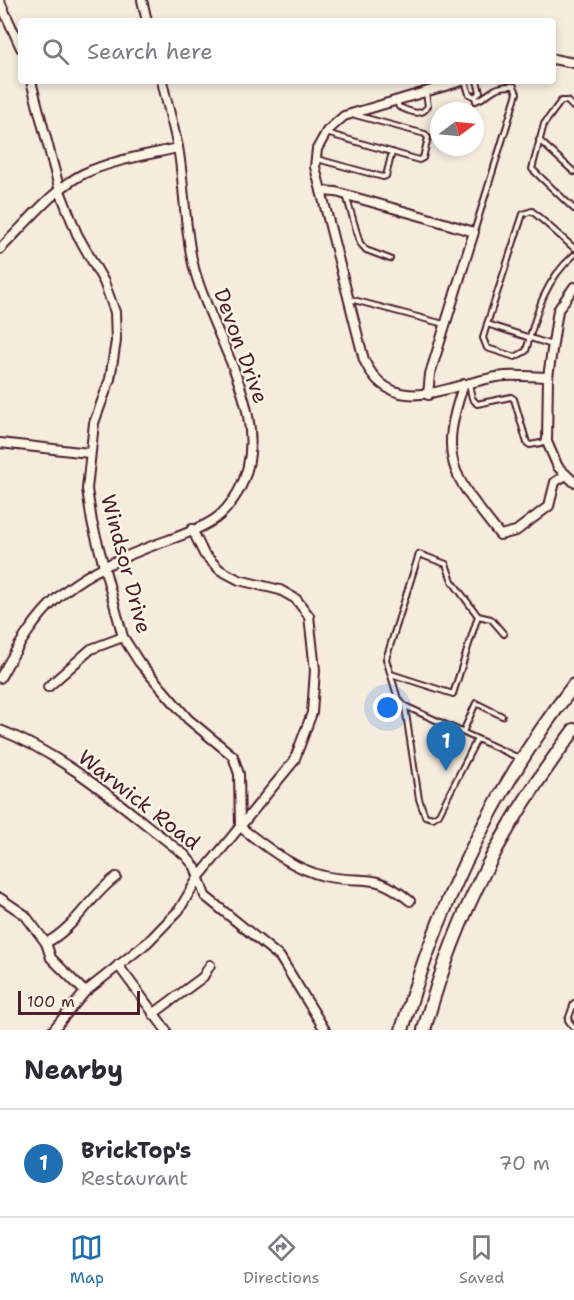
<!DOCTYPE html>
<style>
:root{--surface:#fff;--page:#f7f7f7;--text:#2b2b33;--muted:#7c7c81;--line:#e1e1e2;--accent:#1f6fb2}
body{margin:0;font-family:"Shantell Sans",sans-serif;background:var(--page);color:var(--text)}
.compass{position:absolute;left:430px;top:102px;width:54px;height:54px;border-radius:50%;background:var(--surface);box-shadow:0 3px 9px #0003;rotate:74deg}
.scale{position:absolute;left:18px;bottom:15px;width:122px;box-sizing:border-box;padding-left:6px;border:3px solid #4a1f2b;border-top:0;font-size:16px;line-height:21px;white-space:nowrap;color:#4a1f2b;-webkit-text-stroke:4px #fcf5e5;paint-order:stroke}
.you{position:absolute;left:388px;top:708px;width:21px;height:21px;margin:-15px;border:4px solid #fff;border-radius:50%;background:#1a73e8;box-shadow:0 0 0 9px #1a73e833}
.badge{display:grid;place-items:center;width:39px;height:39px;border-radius:50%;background:var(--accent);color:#fff;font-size:20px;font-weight:700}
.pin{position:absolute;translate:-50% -50px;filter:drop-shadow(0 2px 3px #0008)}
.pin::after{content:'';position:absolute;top:32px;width:21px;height:18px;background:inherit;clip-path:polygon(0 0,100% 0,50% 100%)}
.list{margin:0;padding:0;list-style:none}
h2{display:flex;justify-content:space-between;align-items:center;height:78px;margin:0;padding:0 24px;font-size:26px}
h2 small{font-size:20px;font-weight:400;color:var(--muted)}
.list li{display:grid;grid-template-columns:39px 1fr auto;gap:18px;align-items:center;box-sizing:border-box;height:108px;padding:0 24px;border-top:2px solid var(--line)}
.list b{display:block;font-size:22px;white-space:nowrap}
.list p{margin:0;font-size:20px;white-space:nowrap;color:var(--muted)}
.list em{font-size:20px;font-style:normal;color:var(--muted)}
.icon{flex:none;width:33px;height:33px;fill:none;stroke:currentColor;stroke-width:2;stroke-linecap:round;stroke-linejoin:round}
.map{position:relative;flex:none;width:574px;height:1030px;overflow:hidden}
.search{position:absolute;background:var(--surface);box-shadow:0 3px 9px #0003;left:18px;right:18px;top:18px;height:66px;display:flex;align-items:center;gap:15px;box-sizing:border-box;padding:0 21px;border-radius:6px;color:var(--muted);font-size:22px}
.sheet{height:186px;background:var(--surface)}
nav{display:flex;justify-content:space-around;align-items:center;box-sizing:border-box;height:84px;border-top:2px solid var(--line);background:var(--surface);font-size:16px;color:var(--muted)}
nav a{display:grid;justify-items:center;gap:3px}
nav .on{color:var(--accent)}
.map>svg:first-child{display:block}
</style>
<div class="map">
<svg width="574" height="1030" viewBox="0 0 574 1030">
<rect width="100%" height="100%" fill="#f5ecde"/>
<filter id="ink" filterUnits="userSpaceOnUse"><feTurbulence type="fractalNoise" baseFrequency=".0167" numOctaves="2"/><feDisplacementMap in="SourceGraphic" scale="12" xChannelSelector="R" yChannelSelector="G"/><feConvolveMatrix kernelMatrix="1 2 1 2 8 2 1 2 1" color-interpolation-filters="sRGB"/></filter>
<g filter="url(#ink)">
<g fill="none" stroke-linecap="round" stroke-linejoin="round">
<defs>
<g id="service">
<polyline points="465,81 469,94 475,97 480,92 477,81"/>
<path d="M397,102L399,107C409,111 421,118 428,106L426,93"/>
<polyline points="574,108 567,101 561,101 544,124 532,169 574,209"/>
<polyline points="326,133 419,160 423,158 428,138 425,134 355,115"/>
<polyline points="539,140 574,172"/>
<polyline points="317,159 383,177 386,176 392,152"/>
<polyline points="346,195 360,243 366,250 390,259"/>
<path d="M474,232L517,93L514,86C491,85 492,95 476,101L475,97"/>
<polyline points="350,299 444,324"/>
<polyline points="487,324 523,214 532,211 574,248"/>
<path d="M552,345L487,324L483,338L487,348L515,357L526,351C536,314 544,281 574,255"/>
<polyline points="469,384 472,398 477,404 511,397 514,399 527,443 530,445 546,442"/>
<polyline points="504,634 491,619 478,616 452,581 446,564 419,554 386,659 398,699 405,706 519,758"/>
<polyline points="391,674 453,694 478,616"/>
<polyline points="405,707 419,799 425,816 433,818 439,814 477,739"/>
<polyline points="463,732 476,703 502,716"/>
<polyline points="574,1003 568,1020 574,1028"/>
</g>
<g id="minor">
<polyline points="142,0 147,21"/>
<polyline points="0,2 21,48"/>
<polyline points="553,59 574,63"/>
<polyline points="31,81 60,191 77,234 104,282 115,312 116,341 110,379 94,423 87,489 92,522 123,637 139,662 188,719 233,756 239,774 240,827"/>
<path d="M462,81L344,116L327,131L317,149L315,167L364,360C394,424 454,380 505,376C519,375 534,377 548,377"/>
<polyline points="321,191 336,192 428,218"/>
<path d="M0,249C24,226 54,188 83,174C112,160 147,155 178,148"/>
<polyline points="574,287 558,310 548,377 547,442 558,467 574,482"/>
<path d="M464,384C437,460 453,476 500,535L516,531L549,506L555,482L566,475"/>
<polyline points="428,395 430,374 474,232 431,219"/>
<polyline points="0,443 89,453"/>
<path d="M0,678C41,604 64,581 144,549C166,540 194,533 215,519C225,512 232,502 238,492C278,421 212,338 194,268C184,229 185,187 178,147C173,125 167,103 162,81"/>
<polyline points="48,687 91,649 123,637"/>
<path d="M0,730C69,757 127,811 185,855L195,867L205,896L280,957L325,1030"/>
<path d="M240,827C267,847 291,868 324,876C364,885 373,870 410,901"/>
<polyline points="0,898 25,915 46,943 51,958 85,992"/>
<path d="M46,943C75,928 90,896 116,877"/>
<polyline points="118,965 166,1030"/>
<polyline points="153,1014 203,977 210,965"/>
<polyline points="53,1030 85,992 148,942 179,910 198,878 294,761 312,713 315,670 309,616 296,599 280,590 239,580 220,570 204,554 192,529"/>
</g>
<g id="trunk">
<path d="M402,1030C438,906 494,788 574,685"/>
<path d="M424,1030C456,914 502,826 574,730"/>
</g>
</defs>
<use href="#service" stroke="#4a1f2b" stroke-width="8"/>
<use href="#minor" stroke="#4a1f2b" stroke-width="12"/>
<use href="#trunk" stroke="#4a1f2b" stroke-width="16"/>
<use href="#service" stroke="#fcf5e5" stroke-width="4"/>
<use href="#minor" stroke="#fcf5e5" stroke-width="8"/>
<use href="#trunk" stroke="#fcf5e5" stroke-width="12"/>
</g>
</g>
<g text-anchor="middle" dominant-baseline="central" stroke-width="4.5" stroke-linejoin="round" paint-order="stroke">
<g font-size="21" fill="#4a1f2b" stroke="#fcf5e5">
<text transform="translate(241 346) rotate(70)">Devon Drive</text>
<text transform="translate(126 564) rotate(75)">Windsor Drive</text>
<text transform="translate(139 800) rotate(38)">Warwick Road</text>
</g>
</g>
</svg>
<svg class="compass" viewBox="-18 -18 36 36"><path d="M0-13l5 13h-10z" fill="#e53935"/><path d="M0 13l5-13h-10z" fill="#7c7c81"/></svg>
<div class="scale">100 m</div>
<div class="you"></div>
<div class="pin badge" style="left:446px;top:771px">1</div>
<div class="search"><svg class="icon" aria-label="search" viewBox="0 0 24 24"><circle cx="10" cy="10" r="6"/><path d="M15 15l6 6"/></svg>Search here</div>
</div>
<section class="sheet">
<h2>Nearby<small></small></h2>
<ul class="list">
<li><span class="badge">1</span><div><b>BrickTop's</b><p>Restaurant</p></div><em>70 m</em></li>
</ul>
</section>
<nav>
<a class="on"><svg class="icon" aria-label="map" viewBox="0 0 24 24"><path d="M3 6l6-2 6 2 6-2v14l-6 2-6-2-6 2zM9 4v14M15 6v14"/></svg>Map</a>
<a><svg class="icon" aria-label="directions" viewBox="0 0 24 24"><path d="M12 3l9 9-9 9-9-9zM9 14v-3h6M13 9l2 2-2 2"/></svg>Directions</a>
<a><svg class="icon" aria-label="saved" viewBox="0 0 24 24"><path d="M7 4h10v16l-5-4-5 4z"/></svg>Saved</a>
</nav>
